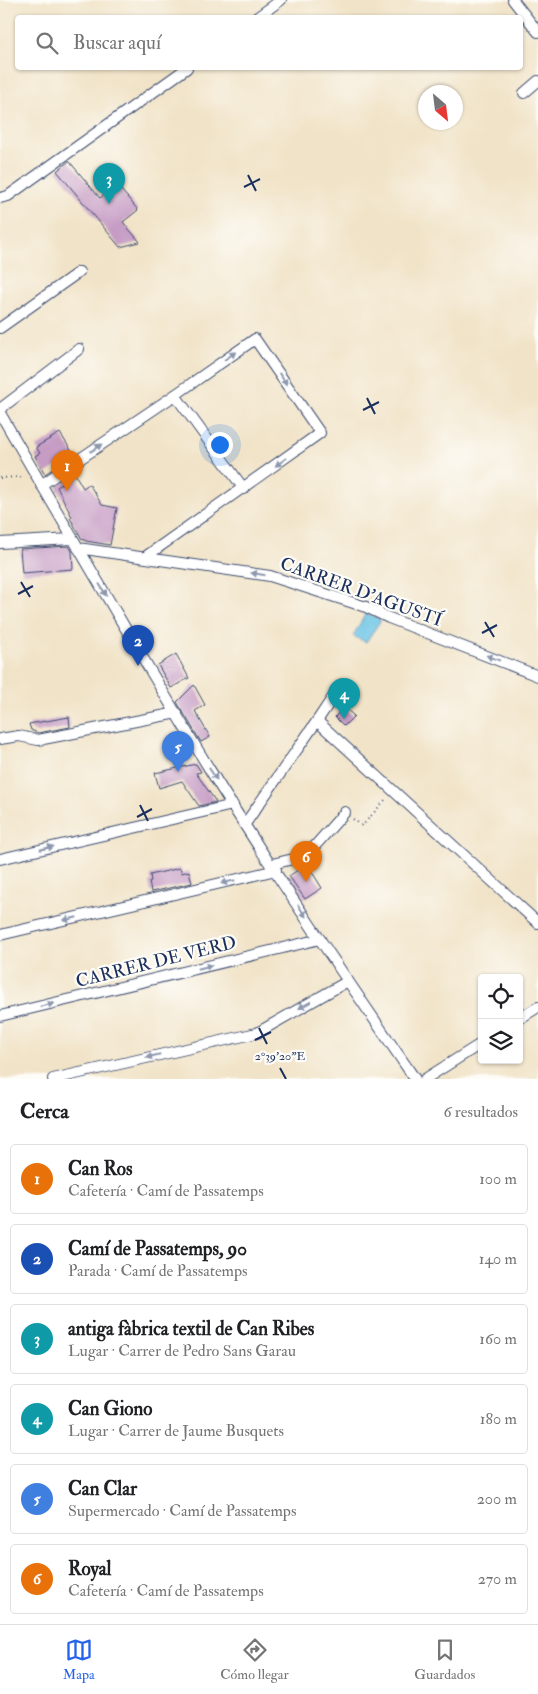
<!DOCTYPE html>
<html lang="es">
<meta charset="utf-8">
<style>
:root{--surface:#fff;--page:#f6f6f6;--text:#202124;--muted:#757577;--line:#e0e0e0;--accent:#2563eb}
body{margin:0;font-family:"IM FELL Double Pica",serif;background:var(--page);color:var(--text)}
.controls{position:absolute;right:15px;bottom:15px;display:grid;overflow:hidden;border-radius:5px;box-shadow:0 1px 4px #0004}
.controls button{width:45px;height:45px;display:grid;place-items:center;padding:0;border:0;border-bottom:1px solid var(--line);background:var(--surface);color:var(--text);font:25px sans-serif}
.compass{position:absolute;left:418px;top:85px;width:45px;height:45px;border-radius:50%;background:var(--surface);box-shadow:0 1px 4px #0004;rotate:152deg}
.you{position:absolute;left:219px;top:444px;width:18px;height:18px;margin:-12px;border:4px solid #fff;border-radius:50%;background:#1a73e8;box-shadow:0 0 0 8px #1a73e833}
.badge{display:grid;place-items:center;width:32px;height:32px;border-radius:50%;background:var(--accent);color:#fff;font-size:16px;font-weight:700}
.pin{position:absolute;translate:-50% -41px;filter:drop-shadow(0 1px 2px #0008)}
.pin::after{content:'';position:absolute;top:26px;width:18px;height:15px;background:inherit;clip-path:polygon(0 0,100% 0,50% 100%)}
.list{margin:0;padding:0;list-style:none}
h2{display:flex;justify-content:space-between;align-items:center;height:65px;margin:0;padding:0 20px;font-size:21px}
h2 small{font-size:16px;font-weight:400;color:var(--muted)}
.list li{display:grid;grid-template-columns:32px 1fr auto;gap:15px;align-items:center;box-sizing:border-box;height:70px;margin:0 10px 10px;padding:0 10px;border:1px solid var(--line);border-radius:5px}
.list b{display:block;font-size:19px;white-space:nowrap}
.list p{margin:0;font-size:16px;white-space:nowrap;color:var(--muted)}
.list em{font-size:16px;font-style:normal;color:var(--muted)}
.icon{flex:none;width:28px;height:28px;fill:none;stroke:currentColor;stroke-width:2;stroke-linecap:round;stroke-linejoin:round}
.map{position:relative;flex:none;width:538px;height:1079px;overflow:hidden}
.search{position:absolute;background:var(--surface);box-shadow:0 1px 4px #0004;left:15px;right:15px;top:15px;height:55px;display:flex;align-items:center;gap:12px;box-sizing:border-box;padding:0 18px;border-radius:5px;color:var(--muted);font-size:19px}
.sheet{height:545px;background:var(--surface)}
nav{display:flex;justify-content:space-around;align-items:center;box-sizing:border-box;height:70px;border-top:1px solid var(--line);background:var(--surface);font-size:14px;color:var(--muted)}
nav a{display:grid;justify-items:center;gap:2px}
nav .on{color:var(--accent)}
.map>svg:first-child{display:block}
</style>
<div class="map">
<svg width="538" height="1079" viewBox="0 0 538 1079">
<rect width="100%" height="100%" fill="#fdfcf7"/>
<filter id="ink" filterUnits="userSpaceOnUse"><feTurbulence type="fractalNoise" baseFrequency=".02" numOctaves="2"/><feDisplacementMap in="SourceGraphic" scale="10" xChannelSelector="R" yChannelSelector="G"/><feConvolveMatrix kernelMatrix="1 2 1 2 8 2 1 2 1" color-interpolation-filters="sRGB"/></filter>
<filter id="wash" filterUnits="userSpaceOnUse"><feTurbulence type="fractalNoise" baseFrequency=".0096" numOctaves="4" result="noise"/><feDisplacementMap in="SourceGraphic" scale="20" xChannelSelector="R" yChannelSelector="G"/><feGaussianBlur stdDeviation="1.12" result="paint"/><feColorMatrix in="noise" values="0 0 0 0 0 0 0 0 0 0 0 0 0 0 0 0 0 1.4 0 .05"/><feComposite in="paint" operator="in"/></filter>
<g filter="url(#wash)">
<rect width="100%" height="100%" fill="#f1e3c7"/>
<polygon fill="#67c3e5" stroke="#4179a2" points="366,613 381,620 366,642 353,636"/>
<g id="blocks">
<g fill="#c69cc5">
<polygon points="69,161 100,198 117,185 138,210 123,222 140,242 120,247 57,171"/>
<polygon points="60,433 74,455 45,474 35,456 40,453 36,447"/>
<polygon points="75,474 83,488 89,484 102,505 117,508 110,545 86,541 82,539 70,518 72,517 57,487"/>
<polygon points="69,546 72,551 73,569 22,573 20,549"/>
<polygon points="176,654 189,678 171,688 158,665"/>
<polygon points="194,685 205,705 195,711 210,737 201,742 177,702"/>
<polygon points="344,707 354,716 344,726 335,717"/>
<polygon points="69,717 70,727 38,733 31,730 29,724"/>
<polygon points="196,764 201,772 196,773 216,802 199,806 182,781 159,788 155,773"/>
<polygon points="307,864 322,888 305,899 289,876"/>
<polygon points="180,868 182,873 189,871 192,883 151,892 149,882 151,881 150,875"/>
</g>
</g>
</g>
<g filter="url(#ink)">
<use href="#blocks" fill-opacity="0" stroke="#3b4a6e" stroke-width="1"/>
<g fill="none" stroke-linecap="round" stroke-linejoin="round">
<defs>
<g id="minor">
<polyline points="513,0 538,32"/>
<polyline points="256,18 281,0"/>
<polyline points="524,93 538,81"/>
<polyline points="0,198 8,196 187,68"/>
<polyline points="0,328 79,272"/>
<polyline points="175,395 244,489"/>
<polyline points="0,409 79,349"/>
<path d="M0,413C69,532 138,652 210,770C275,875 345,977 415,1079"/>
<polyline points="41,485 175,395 255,339 320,433 145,557"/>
<polyline points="0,543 72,539"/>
<polyline points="78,548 270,576 366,607 389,618 538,676"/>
<polyline points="317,721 538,923"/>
<polyline points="0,739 19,736 38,740 177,713"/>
<polyline points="245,824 317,721 341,685"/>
<polyline points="0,859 233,805"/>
<polyline points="272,864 306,856 345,812"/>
<polyline points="0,935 276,870"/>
<polyline points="0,1016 320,939"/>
<polyline points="519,1019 538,1007"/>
<polyline points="53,1079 257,1033 348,981"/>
<polyline points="425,1079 482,1043"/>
</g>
</defs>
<use href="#minor" stroke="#3b4a6e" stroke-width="12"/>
<g stroke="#3b4a6e" stroke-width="2" stroke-dasharray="1 4" stroke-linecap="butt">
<polyline points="0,478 25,477"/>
<polyline points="353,819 362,826 386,799"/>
</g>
<use href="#minor" stroke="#fff" stroke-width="10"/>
</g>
<defs><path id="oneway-solid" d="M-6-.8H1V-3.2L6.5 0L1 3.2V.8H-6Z" transform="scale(1.25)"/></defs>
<g fill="#8d97ae">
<use href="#oneway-solid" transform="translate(230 356) rotate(-35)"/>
<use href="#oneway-solid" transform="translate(283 379) rotate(55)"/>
<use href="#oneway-solid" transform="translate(96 448) rotate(-34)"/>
<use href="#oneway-solid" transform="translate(281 462) rotate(144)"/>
<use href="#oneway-solid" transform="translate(258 574) rotate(-171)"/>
<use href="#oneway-solid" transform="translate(103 590) rotate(59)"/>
<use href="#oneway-solid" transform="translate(493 658) rotate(-159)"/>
<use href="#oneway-solid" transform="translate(213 774) rotate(57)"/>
<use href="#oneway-solid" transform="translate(47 848) rotate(-13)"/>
<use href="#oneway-solid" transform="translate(228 882) rotate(167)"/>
<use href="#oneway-solid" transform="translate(302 911) rotate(57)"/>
<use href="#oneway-solid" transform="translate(70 919) rotate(167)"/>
<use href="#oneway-solid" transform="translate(205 967) rotate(-14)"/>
<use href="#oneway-solid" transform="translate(47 1005) rotate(-14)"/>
<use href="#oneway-solid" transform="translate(305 1005) rotate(151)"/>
<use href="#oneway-solid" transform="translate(153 1056) rotate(167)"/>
</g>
</g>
<path fill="none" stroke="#1b2f5e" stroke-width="2" d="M248,175L256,191M244,187L260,179M367,398L375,414M363,410L379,402M21,582L30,597M18,594L33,586M485,622L494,637M482,633L497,625M140,805L148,821M137,817L152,809M259,1028L267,1044M255,1040L271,1032M280,1068L286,1079"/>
<g text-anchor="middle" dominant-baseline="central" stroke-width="4.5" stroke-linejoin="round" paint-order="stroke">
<g font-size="18" fill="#1b2f5e" stroke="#fdfcf7">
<text transform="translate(361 592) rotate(20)">CARRER D'AGUSTÍ</text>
<text transform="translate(156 962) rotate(-14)">CARRER DE VERD</text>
</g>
</g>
<g font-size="12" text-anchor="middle" fill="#1b2f5e" stroke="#fdfcf7" stroke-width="4.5" stroke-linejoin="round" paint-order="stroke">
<text x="280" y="1060">2°39'20"E</text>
</g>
</svg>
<div class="controls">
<button><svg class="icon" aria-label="locate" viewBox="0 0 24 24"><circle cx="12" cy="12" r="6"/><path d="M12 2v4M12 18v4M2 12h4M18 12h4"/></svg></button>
<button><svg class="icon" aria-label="layers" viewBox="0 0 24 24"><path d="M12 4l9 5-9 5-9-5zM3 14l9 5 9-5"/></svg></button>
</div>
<svg class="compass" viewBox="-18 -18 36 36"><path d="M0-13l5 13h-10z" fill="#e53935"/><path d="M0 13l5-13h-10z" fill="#757577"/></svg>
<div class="you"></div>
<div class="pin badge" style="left:67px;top:491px;background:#e8710a">1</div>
<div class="pin badge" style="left:138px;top:666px;background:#1a4fb4">2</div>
<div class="pin badge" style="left:109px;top:204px;background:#0f9aa8">3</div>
<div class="pin badge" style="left:344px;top:719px;background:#0f9aa8">4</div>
<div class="pin badge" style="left:178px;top:772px;background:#3f7fe0">5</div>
<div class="pin badge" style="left:306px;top:882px;background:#e8710a">6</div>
<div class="search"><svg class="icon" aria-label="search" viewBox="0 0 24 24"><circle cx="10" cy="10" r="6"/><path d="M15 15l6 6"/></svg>Buscar aquí</div>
</div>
<section class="sheet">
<h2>Cerca<small>6 resultados</small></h2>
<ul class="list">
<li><span class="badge" style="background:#e8710a">1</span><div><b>Can Ros</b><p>Cafetería · Camí de Passatemps</p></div><em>100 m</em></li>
<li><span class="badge" style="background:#1a4fb4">2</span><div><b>Camí de Passatemps, 90</b><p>Parada · Camí de Passatemps</p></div><em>140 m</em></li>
<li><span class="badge" style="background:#0f9aa8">3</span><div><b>antiga fàbrica textil de Can Ribes</b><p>Lugar · Carrer de Pedro Sans Garau</p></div><em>160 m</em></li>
<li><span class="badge" style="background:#0f9aa8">4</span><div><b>Can Giono</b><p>Lugar · Carrer de Jaume Busquets</p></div><em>180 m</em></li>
<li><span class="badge" style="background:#3f7fe0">5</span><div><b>Can Clar</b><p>Supermercado · Camí de Passatemps</p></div><em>200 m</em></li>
<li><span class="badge" style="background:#e8710a">6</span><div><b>Royal</b><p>Cafetería · Camí de Passatemps</p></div><em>270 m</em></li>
</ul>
</section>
<nav>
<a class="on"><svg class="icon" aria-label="map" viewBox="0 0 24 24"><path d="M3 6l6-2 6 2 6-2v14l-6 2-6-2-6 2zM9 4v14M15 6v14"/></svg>Mapa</a>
<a><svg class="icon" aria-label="directions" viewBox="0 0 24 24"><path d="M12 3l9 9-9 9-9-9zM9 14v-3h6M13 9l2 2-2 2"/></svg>Cómo llegar</a>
<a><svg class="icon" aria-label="saved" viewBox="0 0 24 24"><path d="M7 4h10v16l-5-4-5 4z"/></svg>Guardados</a>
</nav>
